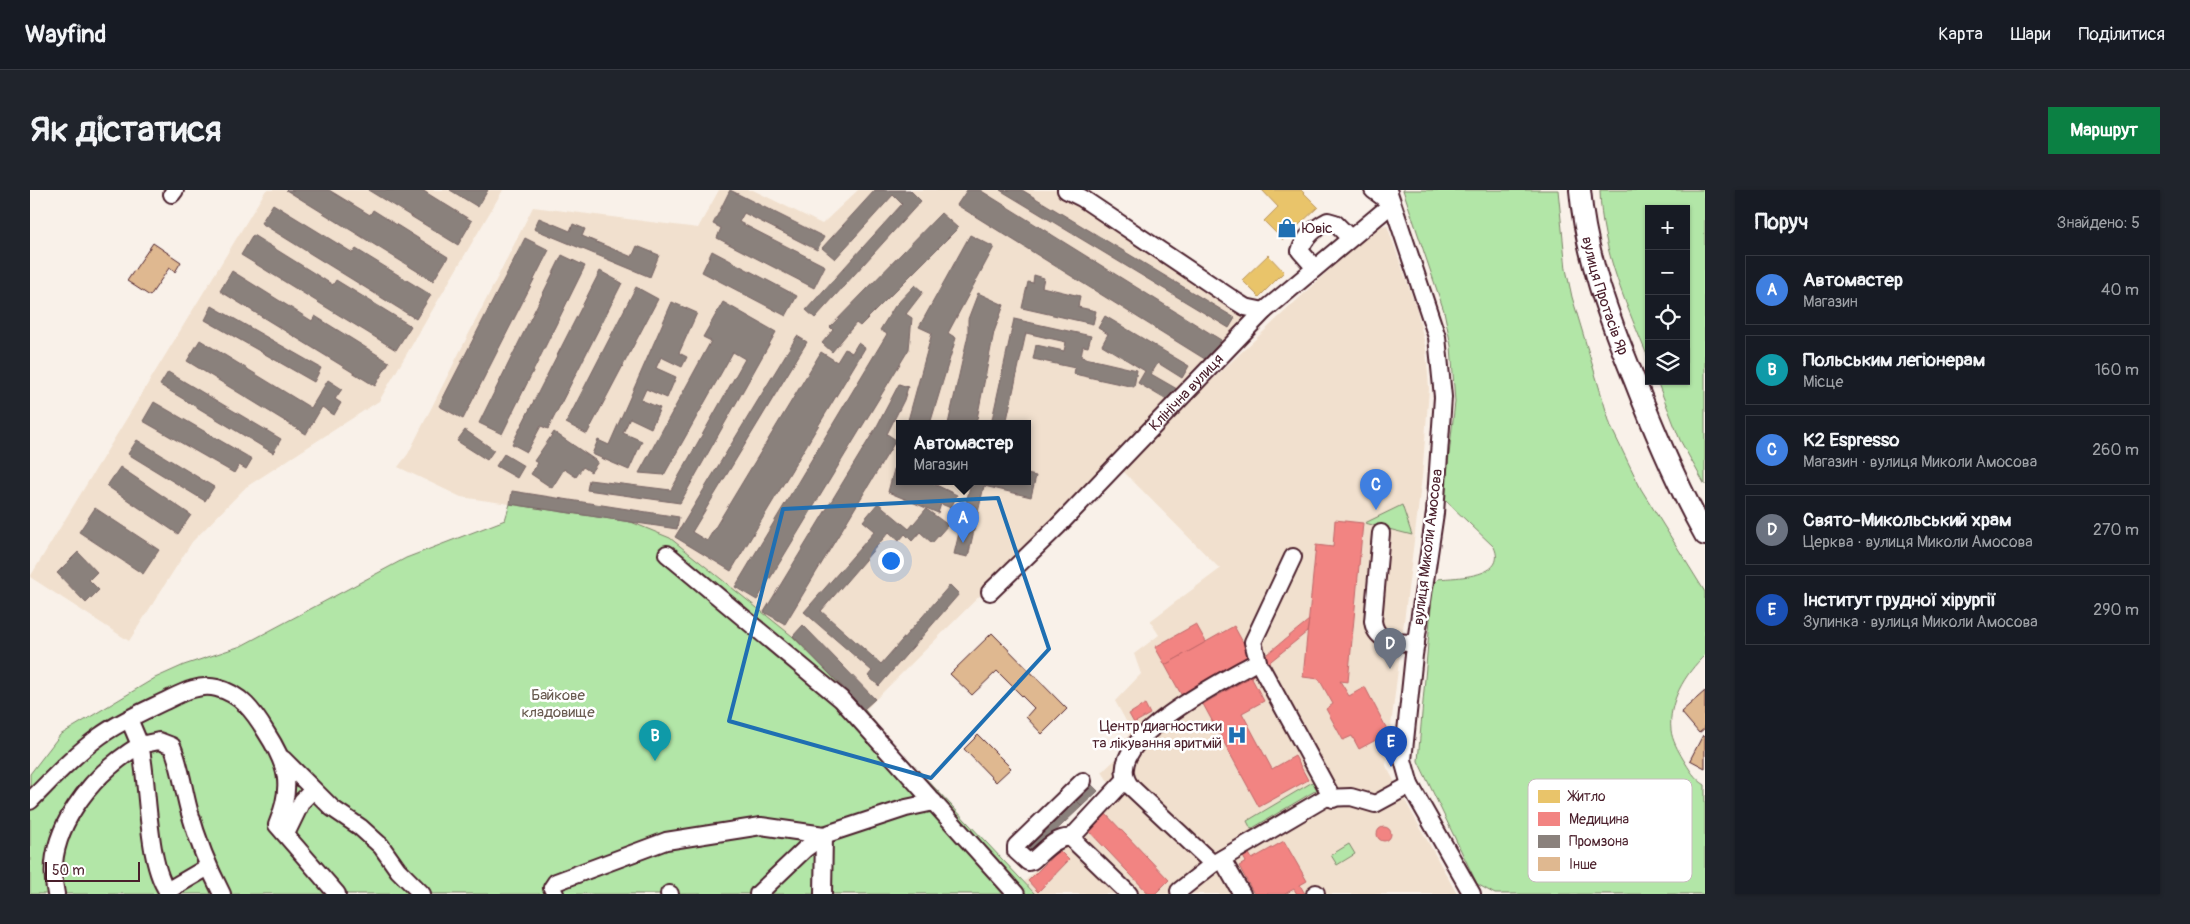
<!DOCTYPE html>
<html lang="uk">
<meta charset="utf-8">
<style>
:root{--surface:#171b24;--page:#20242c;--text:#f1f3f6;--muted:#9ea1a6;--line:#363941;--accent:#0b8043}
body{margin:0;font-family:Pangolin,sans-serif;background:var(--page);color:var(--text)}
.controls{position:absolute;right:15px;top:15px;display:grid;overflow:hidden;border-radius:0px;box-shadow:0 1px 4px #0004}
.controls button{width:45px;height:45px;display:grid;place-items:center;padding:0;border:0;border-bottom:1px solid var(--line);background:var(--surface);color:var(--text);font:25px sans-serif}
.scale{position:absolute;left:15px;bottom:12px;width:95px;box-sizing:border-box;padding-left:5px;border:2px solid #4a1f2b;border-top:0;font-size:14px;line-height:18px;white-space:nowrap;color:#4a1f2b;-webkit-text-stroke:4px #fff;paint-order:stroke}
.you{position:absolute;left:860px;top:370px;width:18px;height:18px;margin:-12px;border:4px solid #fff;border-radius:50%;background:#1a73e8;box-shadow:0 0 0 8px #1a73e833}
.badge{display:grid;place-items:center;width:32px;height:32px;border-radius:50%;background:var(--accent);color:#fff;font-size:16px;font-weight:700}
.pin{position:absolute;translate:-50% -41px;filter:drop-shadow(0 1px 2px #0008)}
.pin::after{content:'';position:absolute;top:26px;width:18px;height:15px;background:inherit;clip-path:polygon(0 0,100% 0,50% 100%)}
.popup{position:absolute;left:866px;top:230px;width:135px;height:65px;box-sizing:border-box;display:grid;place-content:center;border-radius:0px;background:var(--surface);filter:drop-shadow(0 1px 4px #0005);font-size:16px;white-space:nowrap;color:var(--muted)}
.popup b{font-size:19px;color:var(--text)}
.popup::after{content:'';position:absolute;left:50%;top:100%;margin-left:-10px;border:10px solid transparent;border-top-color:var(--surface)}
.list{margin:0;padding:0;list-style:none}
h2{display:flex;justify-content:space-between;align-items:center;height:65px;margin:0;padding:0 20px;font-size:21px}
h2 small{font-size:16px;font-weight:400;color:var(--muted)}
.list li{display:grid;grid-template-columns:32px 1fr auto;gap:15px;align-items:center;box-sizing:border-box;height:70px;margin:0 10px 10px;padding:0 10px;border:1px solid var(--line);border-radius:0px}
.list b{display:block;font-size:19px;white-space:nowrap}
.list p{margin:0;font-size:16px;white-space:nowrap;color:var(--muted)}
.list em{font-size:16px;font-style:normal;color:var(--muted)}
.icon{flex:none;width:28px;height:28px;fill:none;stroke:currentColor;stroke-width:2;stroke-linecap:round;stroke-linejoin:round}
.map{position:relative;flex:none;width:1675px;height:704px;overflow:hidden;border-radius:0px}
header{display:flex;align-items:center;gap:30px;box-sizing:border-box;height:70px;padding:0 25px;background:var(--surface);border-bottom:1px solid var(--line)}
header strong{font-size:24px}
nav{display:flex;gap:28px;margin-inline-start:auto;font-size:18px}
.intro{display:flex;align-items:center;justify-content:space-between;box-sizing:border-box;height:120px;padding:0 30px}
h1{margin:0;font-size:35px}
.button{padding:12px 22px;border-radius:0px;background:var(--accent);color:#fff;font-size:18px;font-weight:700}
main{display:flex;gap:30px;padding:0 30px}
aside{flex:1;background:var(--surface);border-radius:0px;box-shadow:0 1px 4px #0004}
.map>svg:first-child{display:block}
</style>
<header>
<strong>Wayfind</strong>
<nav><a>Карта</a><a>Шари</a><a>Поділитися</a></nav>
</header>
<div class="intro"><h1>Як дістатися</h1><a class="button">Маршрут</a></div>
<main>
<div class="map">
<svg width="1675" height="704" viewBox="0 0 1675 704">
<rect width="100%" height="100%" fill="#f9f1e9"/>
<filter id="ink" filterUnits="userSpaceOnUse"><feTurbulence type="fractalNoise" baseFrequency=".02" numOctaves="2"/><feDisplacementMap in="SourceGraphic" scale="10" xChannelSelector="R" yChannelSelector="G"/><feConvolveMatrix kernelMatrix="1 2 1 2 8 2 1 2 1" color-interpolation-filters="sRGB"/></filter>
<g filter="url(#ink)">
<g fill="#f1e0ce" fill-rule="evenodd">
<polygon points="236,0 473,0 349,211 216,297 162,352 99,451 0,387"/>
<path d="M689,0H723L792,34L828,0H1046L1224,133L835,520L762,446L601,332L431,307L368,277L378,264L503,17L668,38ZM869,234H997V292H869Z"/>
<polygon points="1357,35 1387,120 1396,159 1399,199 1392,287 1356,576 1427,704 1006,704 994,692 1084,600 1072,582 1087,568 1101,540 1085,511 1111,484 1104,464 1129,445 1120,431 1190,379 1089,277 1345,37"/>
</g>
<g fill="#b2e6a7" stroke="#7e8269">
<path d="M1373,0H1528L1536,79L1542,107L1581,237L1611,299L1675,402V465C1655,484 1638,512 1641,540C1642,550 1648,560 1653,569C1660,580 1664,588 1675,595V704H1465L1447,694L1388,571L1403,394L1408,389C1427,387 1478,388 1464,357L1414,309L1425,212L1421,156L1414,121Z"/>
<path d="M1570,0H1675V295L1650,250L1627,191H1656V19H1619V170C1597,116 1571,60 1570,0Z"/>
<polygon points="480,314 601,332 640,348 762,446 835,520 854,544 1005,704 0,704 0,584 30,545 125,488 154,475 211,456 376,368 475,330"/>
<polygon points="1372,315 1382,345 1335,333"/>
<polygon points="1291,587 1295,595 1221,639 1217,631"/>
<polygon points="1319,654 1325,664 1307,675 1301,665"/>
</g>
<g fill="#e9c46a" stroke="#b99257">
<polygon points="1232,0 1271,0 1288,17 1253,50 1234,31 1248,17"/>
<polygon points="1238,65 1254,82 1229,107 1212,90"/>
</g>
<g fill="#f28482" stroke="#c06668">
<polygon points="1305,330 1333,333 1318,492 1310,491 1319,506 1335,497 1359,543 1329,559 1322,546 1313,550 1296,519 1303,514 1289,489 1273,487 1286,355 1303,357"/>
<polygon points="1279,430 1277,442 1221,487 1194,502 1190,495 1216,481"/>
<polygon points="1166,434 1176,452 1135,475 1125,457"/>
<polygon points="1204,436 1221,467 1152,506 1135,475"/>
<polygon points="1221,487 1234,511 1212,523 1242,579 1265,566 1278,590 1229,617 1173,514"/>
<polygon points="1115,514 1120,524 1104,533 1099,524"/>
<polygon points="1073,621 1139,690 1125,704 1119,704 1056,638"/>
<circle cx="1354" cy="644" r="7"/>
<polygon points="1254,651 1277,691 1270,695 1275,704 1267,704 1264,699 1255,704 1224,704 1209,676 1216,672 1210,661 1216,658 1222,669"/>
<polygon points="1029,660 1039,670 1008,702 998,691"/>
</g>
<g fill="#8a817c" stroke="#776464">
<polygon points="256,0 299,0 340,25 343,20 418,67 403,91"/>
<polygon points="338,0 392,0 442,31 428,55"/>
<polygon points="420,0 458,0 448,17"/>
<polygon points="700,0 794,47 787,60 714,23 709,32 795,76 784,98 687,48 691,38 683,34"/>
<polygon points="845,0 880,0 891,11 785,128 776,120 872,14 863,5 805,69 792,58"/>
<polygon points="937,0 950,0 1191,150 1178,171 927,15"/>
<polygon points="970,0 992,0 1205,128 1199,138"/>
<polygon points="243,14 323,63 326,59 401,105 386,129 231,33"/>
<polygon points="911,23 928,38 830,136 826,133 802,162 792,153 803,140 800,137"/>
<polygon points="509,28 540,41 543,34 555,39 552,46 602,67 607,56 629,65 620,87 504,39"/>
<polygon points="223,45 303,95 306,90 381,136 366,160 211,65"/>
<polygon points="940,45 964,57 918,143 926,148 900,234 877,234 902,143 889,137"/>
<polygon points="495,48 519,60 433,229 409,216"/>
<polygon points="682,61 767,106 756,126 672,82"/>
<polygon points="532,65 555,76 472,244 449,233"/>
<polygon points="202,81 282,131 285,126 359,172 345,196 190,101"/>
<polygon points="570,81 592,93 518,239 511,236 497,262 482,254"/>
<polygon points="1004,85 1014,88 1012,97 1050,106 1048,117 1066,121 1063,134 992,118 998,92 1003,93"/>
<polygon points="885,95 893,102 876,124 882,128 879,159 727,410 705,397 857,144 850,140 865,116"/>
<polygon points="606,97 628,109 557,244 536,233"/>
<polygon points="948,103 974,115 964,142 946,234 918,234 938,145 938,129"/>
<polygon points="642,112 667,123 649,163 657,167 652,177 631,167 626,178 646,187 637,208 616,199 611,210 630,218 621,238 600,228 593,243 612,251 599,280 562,264 568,250 579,255"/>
<polygon points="693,112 746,142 650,313 557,300 559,290 641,300 715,169 703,162 634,285 609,283 681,151 673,147"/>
<polygon points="182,116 291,178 284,192 175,130"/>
<polygon points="1075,126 1159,176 1152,188 1128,173 1121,184 1147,199 1140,212 1108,193 1115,181 1072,155 1078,144 1068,138"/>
<polygon points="984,129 1061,146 1058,157 1053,156 1051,167 1107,180 1104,197 1044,184 1045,178 1003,169 1006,155 1034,161 1036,152 996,143 976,234 961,234"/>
<polygon points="767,146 777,152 662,342 677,351 791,162 807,172 815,159 822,163 828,153 835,158 701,381 645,347"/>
<polygon points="170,150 281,218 298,190 312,199 305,209 311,213 304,225 292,217 276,244 157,171"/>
<polygon points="138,182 251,249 243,263 130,195"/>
<polygon points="869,194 878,197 874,210 857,244 866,250 755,434 734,422 847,236"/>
<polygon points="124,212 222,269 216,279 209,275 204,283 113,231"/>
<polygon points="435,240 464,260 457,270 427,251"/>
<polygon points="524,242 568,272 561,282 553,277 546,287 534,279 522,298 501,284 508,273 504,271"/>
<polygon points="107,250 184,297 175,311 98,264"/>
<polygon points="869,261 869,292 900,292 927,305 921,318 911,314 908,323 858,302"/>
<polygon points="474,264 494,276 487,288 466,276"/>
<polygon points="90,277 161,325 148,344 77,296"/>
<polygon points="997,284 1006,286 1001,307 954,296 938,367 924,364 941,292 997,292"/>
<polygon points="482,301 649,327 647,339 480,314"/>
<polygon points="848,313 879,339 896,319 918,335 902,353 890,342 882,351 875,344 869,351 859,342 791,421 851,474 920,395 929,404 849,496 838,486 842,481 774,422 845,341 833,331"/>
<polygon points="65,318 129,360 113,384 49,342"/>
<polygon points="48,362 67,382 59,390 69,400 56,413 27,383"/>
<polygon points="773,435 845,509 834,519 763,446"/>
<polygon points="1058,591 1068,601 1052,616 1042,606"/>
<polygon points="1042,606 1052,616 999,666 989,657"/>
</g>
<g fill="#dfb890" stroke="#4a1f2b">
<polygon points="123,53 151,72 145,82 139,78 120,106 97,91"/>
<polygon points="962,443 1037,519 1012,544 996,527 1004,518 967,481 942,505 920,484"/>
<polygon points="1675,501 1675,538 1669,543 1651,522"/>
<polygon points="948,545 981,578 966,592 934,559"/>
<polygon points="1673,545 1675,547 1675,578 1660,570"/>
</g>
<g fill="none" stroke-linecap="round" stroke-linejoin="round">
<defs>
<g id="minor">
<polyline points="1036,0 1052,8 1207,112 1215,117 1234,121"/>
<polyline points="1343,0 1362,14"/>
<polyline points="1358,0 1407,147 1413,207 1405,323 1384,465 1373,570 1380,595 1442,704"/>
<polyline points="142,4 145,0"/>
<path d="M1285,78L1270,61C1274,48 1286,37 1298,31L1305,33L1320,48"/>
<path d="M1351,343L1343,431C1346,454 1367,451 1386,454"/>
<polyline points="637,364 811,509 986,704"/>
<path id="s1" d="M960,402L1028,336L1234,121L1362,14"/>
<polyline points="1232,479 1303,609"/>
<path d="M99,529L110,555L129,551L142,556C151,577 153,598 159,620C167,649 178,677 192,704"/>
<polyline points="253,569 302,618 330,637 351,656 368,680 392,704"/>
<polyline points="1095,590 1041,648 1099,704"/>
<path d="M0,611C23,588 44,565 70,546C89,532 112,522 133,512C150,504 168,493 187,498C211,504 224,522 236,542C258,576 263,596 247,635L307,704"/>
<polyline points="256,644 272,611 283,600"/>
<path d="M1041,648C1027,645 1012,663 1002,671L998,672L986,661V656L1053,591"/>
<polyline points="1192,669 1212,704"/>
<path d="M1183,674L1101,597C1064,553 1198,489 1228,471L1223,452L1263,367"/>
<polyline points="137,701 178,677"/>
<polyline points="1149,701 1183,674 1295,608 1321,607 1345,614 1380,595"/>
<path d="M26,704C12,643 62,584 110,555C119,592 116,678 140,704"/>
<polyline points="525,704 522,698 526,692 636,651 731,636 794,645 793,704"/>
<polyline points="639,704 640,704"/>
<polyline points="728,704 775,659 794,645 876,618 904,612"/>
<polyline points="1285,704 1286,703"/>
</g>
<g id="major">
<path id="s2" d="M1550,0C1556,67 1579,128 1604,189C1625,243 1647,295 1675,345"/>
</g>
</defs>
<use href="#minor" stroke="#4a1f2b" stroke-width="20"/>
<use href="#major" stroke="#4a1f2b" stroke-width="24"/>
<use href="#minor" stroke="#fff" stroke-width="16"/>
<use href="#major" stroke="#fff" stroke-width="20"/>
</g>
</g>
<path fill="none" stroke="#1f6fb2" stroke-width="4" stroke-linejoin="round" d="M968,308L1019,459L901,588L699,531L753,319Z"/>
<defs>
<symbol id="shop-bare" viewBox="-9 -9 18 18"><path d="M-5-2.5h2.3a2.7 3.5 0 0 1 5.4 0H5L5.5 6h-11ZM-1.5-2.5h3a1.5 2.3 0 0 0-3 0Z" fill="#1f6fb2" stroke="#fff" stroke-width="2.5" paint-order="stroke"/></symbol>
<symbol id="hospital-bare" viewBox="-9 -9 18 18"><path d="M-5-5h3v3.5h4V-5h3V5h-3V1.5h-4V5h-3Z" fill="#1f6fb2" stroke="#fff" stroke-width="2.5" paint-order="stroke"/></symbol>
</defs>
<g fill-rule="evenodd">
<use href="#shop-bare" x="1243" y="24" width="28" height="28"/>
<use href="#hospital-bare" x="1193" y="531" width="28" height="28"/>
</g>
<g text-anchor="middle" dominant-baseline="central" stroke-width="5" stroke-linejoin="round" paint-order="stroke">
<g font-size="15" fill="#4a1f2b" stroke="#fff" text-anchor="start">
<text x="1272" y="38">Ювіс</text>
<text x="1192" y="536" text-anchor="end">Центр диагностики<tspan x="1192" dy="17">та лікування аритмій</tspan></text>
</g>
<g font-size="15" fill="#4a1f2b" stroke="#fff">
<text stroke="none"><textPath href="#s2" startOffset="109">вулиця Протасів Яр</textPath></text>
<text stroke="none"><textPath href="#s1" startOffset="280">Клінічна вулиця</textPath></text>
<text transform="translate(1398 357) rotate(-83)">вулиця Миколи Амосова</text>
</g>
<g font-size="15" fill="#695b50" stroke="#fff">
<text x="528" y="505">Байкове<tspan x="528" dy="17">кладовище</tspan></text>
</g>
</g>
<rect x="1498" y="589" width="164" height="103" rx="8" fill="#fff" stroke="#c9bcbf" stroke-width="1"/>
<rect x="1508" y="600" width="22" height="13" fill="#e9c46a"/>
<rect x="1508" y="622" width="22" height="14" fill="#f28482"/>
<rect x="1508" y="645" width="22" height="13" fill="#8a817c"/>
<rect x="1508" y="667" width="22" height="14" fill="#dfb890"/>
<g font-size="14" fill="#4a1f2b">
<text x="1539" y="611">Житло</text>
<text x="1539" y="634">Медицина</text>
<text x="1539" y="656">Промзона</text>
<text x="1539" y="679">Інше</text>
</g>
</svg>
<div class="controls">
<button>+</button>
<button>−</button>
<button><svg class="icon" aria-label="locate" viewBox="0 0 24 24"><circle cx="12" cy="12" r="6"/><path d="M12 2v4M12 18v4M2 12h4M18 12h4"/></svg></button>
<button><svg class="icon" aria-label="layers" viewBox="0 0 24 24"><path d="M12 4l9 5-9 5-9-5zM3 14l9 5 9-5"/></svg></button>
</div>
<div class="scale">50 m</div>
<div class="you"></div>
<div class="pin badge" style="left:933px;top:353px;background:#3f7fe0">A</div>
<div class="popup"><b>Автомастер</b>Магазин</div>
<div class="pin badge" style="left:625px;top:571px;background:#0f9aa8">B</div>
<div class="pin badge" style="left:1346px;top:320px;background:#3f7fe0">C</div>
<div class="pin badge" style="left:1360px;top:479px;background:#6b7280">D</div>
<div class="pin badge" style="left:1361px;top:577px;background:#1a4fb4">E</div>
</div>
<aside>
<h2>Поруч<small>Знайдено: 5</small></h2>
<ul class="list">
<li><span class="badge" style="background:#3f7fe0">A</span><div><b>Автомастер</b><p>Магазин</p></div><em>40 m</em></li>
<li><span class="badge" style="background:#0f9aa8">B</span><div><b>Польським легіонерам</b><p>Місце</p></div><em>160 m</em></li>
<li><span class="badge" style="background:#3f7fe0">C</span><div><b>K2 Espresso</b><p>Магазин · вулиця Миколи Амосова</p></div><em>260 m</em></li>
<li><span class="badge" style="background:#6b7280">D</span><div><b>Свято-Микольський храм</b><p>Церква · вулиця Миколи Амосова</p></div><em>270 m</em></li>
<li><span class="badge" style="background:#1a4fb4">E</span><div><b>Інститут грудної хірургії</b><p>Зупинка · вулиця Миколи Амосова</p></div><em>290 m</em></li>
</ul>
</aside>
</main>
